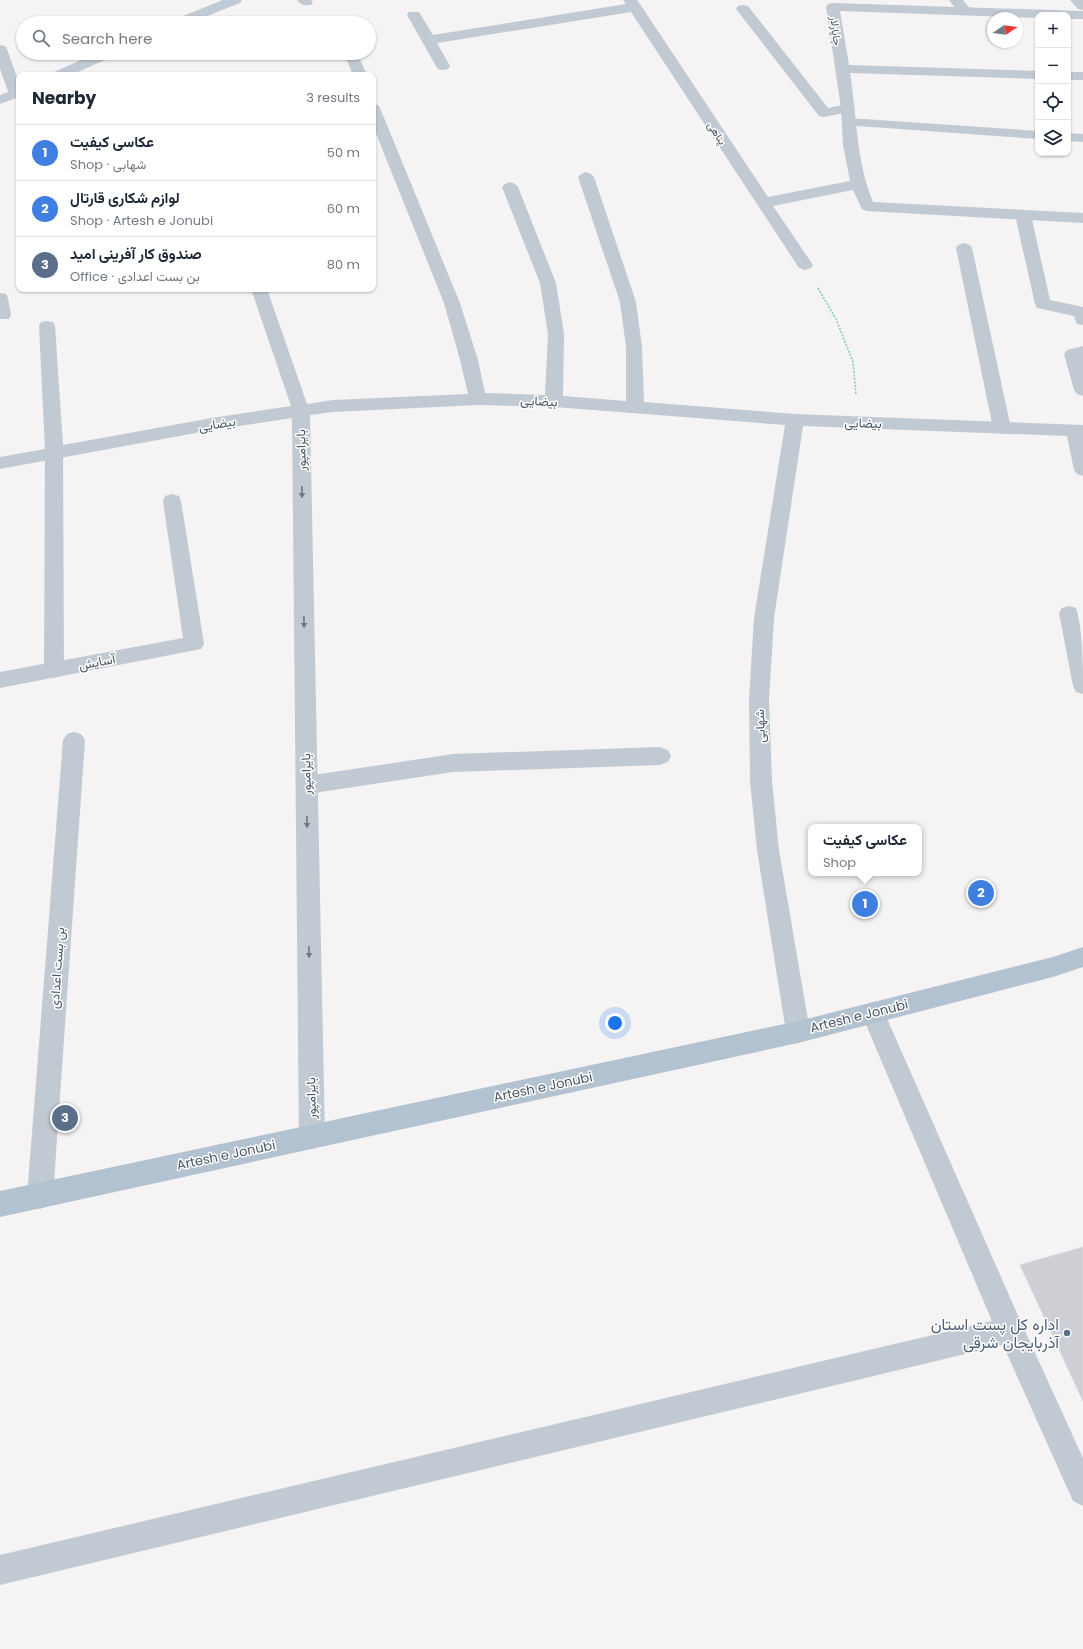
<!DOCTYPE html>
<meta charset="utf-8">
<style>
:root{--surface:#fff;--page:#f2f2f3;--text:#1f2937;--muted:#747a83;--line:#e0e1e3;--accent:#1a73e8}
body{margin:0;font-family:Poppins,Vazirmatn,sans-serif;background:var(--page);color:var(--text)}
.controls{position:absolute;right:12px;top:12px;display:grid;overflow:hidden;border-radius:8px;box-shadow:0 1px 3px #0004}
.controls button{width:36px;height:36px;display:grid;place-items:center;padding:0;border:0;border-bottom:1px solid var(--line);background:var(--surface);color:var(--text);font:20px sans-serif}
.compass{position:absolute;left:987px;top:12px;width:36px;height:36px;border-radius:50%;background:var(--surface);box-shadow:0 1px 3px #0004;rotate:77deg}
.you{position:absolute;left:615px;top:1023px;width:14px;height:14px;margin:-10px;border:3px solid #fff;border-radius:50%;background:#1a73e8;box-shadow:0 0 0 6px #1a73e833}
.badge{display:grid;place-items:center;width:26px;height:26px;border-radius:50%;background:var(--accent);color:#fff;font-size:13px;font-weight:700}
.pin{position:absolute;translate:-50% -50%;border:2px solid #fff;box-shadow:0 1px 4px #0006}
.popup{position:absolute;left:808px;top:824px;width:114px;height:52px;box-sizing:border-box;display:grid;place-content:center;border-radius:8px;background:var(--surface);filter:drop-shadow(0 1px 3px #0005);font-size:13px;white-space:nowrap;color:var(--muted)}
.popup b{font-size:15px;color:var(--text)}
.popup::after{content:'';position:absolute;left:50%;top:100%;margin-left:-8px;border:8px solid transparent;border-top-color:var(--surface)}
.list{margin:0;padding:0;list-style:none}
h2{display:flex;justify-content:space-between;align-items:center;height:52px;margin:0;padding:0 16px;font-size:17px}
h2 small{font-size:13px;font-weight:400;color:var(--muted)}
.list li{display:grid;grid-template-columns:26px 1fr auto;gap:12px;align-items:center;box-sizing:border-box;height:56px;padding:0 16px;border-top:1px solid var(--line)}
.list b{display:block;font-size:15px;white-space:nowrap}
.list p{margin:0;font-size:13px;white-space:nowrap;color:var(--muted)}
.list em{font-size:13px;font-style:normal;color:var(--muted)}
.icon{flex:none;width:22px;height:22px;fill:none;stroke:currentColor;stroke-width:2;stroke-linecap:round;stroke-linejoin:round}
.map{position:relative;flex:none;width:1083px;height:1649px;overflow:hidden}
.search{position:absolute;background:var(--surface);box-shadow:0 1px 3px #0004;left:16px;top:16px;width:360px;height:44px;display:flex;align-items:center;gap:10px;box-sizing:border-box;padding:0 14px;border-radius:22px;color:var(--muted);font-size:15px}
.panel{position:absolute;background:var(--surface);box-shadow:0 1px 3px #0004;left:16px;top:72px;width:360px;height:220px;border-radius:8px}
.map>svg:first-child{display:block}
</style>
<div class="map">
<svg width="1083" height="1649" viewBox="0 0 1083 1649">
<rect width="100%" height="100%" fill="#f5f3f3"/>
<polygon fill="#cdcfd5" stroke="#d7d9de" points="1083,1247 1083,1401 1020,1265"/>
<g fill="none" stroke-linecap="round" stroke-linejoin="round">
<polyline stroke="#7ad0a6" stroke-width="1.5" stroke-dasharray="2 1.5" stroke-linecap="butt" points="818,288 836,319 853,362 856,395"/>
<g fill="#c1cad2" fill-rule="evenodd">
<polygon points="949,0 963,0 972,11 970,14 960,14"/>
<polygon points="1070,0 1083,0 1083,10 1078,9"/>
<polygon points="743,5 748,6 828,108 848,104 853,105 855,108 853,111 824,117 819,116 736,9 738,6"/>
<polygon points="849,118 1038,131 1038,139 844,125 842,122 844,119"/>
<polygon points="1068,133 1083,134 1083,142 1068,141"/>
<polygon points="1023,210 1029,212 1031,215 1050,300 1083,307 1083,325 1077,324 1074,316 1037,308 1035,304 1015,215 1017,212"/>
<polygon points="964,243 970,245 972,248 1011,428 1008,432 1002,434 996,432 993,428 956,248 958,245"/>
<polygon points="1083,346 1083,396 1077,394 1074,390 1064,354 1067,350"/>
<polygon points="54,447 60,449 63,453 64,670 61,676 54,678 47,676 44,670 45,453 48,449"/>
<polygon points="660,747 668,750 671,756 668,762 660,765 453,772 307,794 299,791 296,785 299,779 307,776 453,754"/>
<polygon points="873,1002 881,1005 1020,1320 1083,1458 1083,1506 1073,1501 1003,1345 0,1585 0,1555 992,1321 861,1013 865,1005"/>
</g>
<g fill="#c1cad2" fill-rule="evenodd">
<path d="M297,0H311L313,2L311,5C304,6 301,5 297,0Z"/>
<path d="M623,0H637L640,4L768,197L850,181L843,145L841,108L826,7L828,4L833,3L1083,11V19H1068V15H1038V18L840,11L849,65L1038,71V79L850,73C857,117 856,161 873,202L1083,213V223L867,211L862,209L853,190L773,206L813,265L811,268L805,270L799,268L631,12L437,43L450,66L448,69L443,70L438,69L436,66L407,15L409,12H419L433,35L626,4Z"/>
<polygon points="0,45 5,46 7,49 19,83 19,98 11,97 9,94 0,69"/>
<polygon points="347,53 357,53 367,75 353,75 345,56"/>
<rect x="1068" y="72" width="15" height="8"/>
<polygon points="373,104 378,105 380,108 460,303 478,360 485,393 545,395 548,334 540,283 502,187 505,184 510,182 515,184 518,187 556,283 564,334 563,396 626,401 626,347 620,302 578,177 581,174 586,172 591,174 594,177 636,302 642,347 644,402 795,414 1083,425 1083,476 1077,474 1074,470 1067,436 803,426 774,618 769,699 772,781 779,850 810,1032 807,1040 798,1043 789,1040 786,1032 757,850 750,781 749,699 754,618 785,425 554,407 478,405 333,412 310,415 325,1137 321,1146 312,1149 303,1146 299,1137 292,418 212,430 0,469 0,457 45,449 39,326 41,322 47,321 53,322 55,326 63,445 212,418 291,406 251,289 267,289 307,404 333,400 468,394 460,360 444,303 373,126"/>
<polygon points="0,293 6,294 8,298 11,315 9,319 0,319"/>
<polygon points="172,494 179,496 181,501 204,644 201,649 0,688 0,672 183,638 163,501 165,496"/>
<path d="M1069,606L1076,608C1083,630 1083,669 1083,694L1076,692L1073,686L1059,613L1062,608Z"/>
<polygon points="74,732 81,734 85,740 53,1196 49,1205 40,1209 31,1205 27,1196 63,740 67,734"/>
</g>
<g fill="#c1cbd6" fill-rule="evenodd">
<polygon points="223,0 242,0 240,3 190,23 171,23 173,20"/>
<polygon points="97,53 116,53 114,56 71,75 52,75 54,72"/>
<polygon points="19,88 19,97 0,104 0,95"/>
</g>
<polygon fill="#b3c2d1" fill-rule="evenodd" points="1083,947 1083,967 1053,977 798,1043 0,1217 0,1191 798,1021 1053,957"/>
</g>
<defs><path id="oneway-solid" d="M-6-.8H1V-3.2L6.5 0L1 3.2V.8H-6Z"/></defs>
<g fill="#6e7983">
<use href="#oneway-solid" transform="translate(302 492) rotate(89)"/>
<use href="#oneway-solid" transform="translate(304 622) rotate(89)"/>
<use href="#oneway-solid" transform="translate(307 822) rotate(89)"/>
<use href="#oneway-solid" transform="translate(309 952) rotate(89)"/>
</g>
<circle fill="#5c6f8a" stroke="#fff" stroke-width="1.5" cx="1067" cy="1333" r="4"/>
<g text-anchor="middle" dominant-baseline="central" stroke-width="3" stroke-linejoin="round" paint-order="stroke">
<g font-size="11" fill="#4a5661" stroke="#fff">
<text transform="translate(836 31) rotate(83)">چاپارلار</text>
<text transform="translate(717 133) rotate(57)">پناهی</text>
</g>
<g font-size="13" fill="#4a5661" stroke="#fff">
<text transform="translate(539 401) rotate(3)">بیضایی</text>
<text transform="translate(863 423) rotate(2)">بیضایی</text>
<text transform="translate(217 424) rotate(-9)">بیضایی</text>
<text transform="translate(301 450) rotate(-91)">بایرامپور</text>
<text transform="translate(97 662) rotate(-11)">آسایش</text>
<text transform="translate(760 726) rotate(-92)">شهابی</text>
<text transform="translate(306 774) rotate(-91)">بایرامپور</text>
<text transform="translate(57 968) rotate(-86)">بن بست اعدادی</text>
<text transform="translate(859 1016) rotate(-14)">Artesh e Jonubi</text>
<text transform="translate(543 1087) rotate(-12)">Artesh e Jonubi</text>
<text transform="translate(311 1098) rotate(-91)">بایرامپور</text>
<text transform="translate(226 1155) rotate(-12)">Artesh e Jonubi</text>
</g>
<g font-size="16" fill="#4e5e75" stroke="#fff" text-anchor="end">
<text x="1059" y="1324">اداره کل پست استان<tspan x="1059" dy="18">آذربایجان شرقی</tspan></text>
</g>
</g>
</svg>
<div class="controls">
<button>+</button>
<button>−</button>
<button><svg class="icon" aria-label="locate" viewBox="0 0 24 24"><circle cx="12" cy="12" r="6"/><path d="M12 2v4M12 18v4M2 12h4M18 12h4"/></svg></button>
<button><svg class="icon" aria-label="layers" viewBox="0 0 24 24"><path d="M12 4l9 5-9 5-9-5zM3 14l9 5 9-5"/></svg></button>
</div>
<svg class="compass" viewBox="-18 -18 36 36"><path d="M0-13l5 13h-10z" fill="#e53935"/><path d="M0 13l5-13h-10z" fill="#747a83"/></svg>
<div class="you"></div>
<div class="pin badge" style="left:865px;top:904px;background:#3f7fe0">1</div>
<div class="popup"><b>عکاسی کیفیت</b>Shop</div>
<div class="pin badge" style="left:981px;top:893px;background:#3f7fe0">2</div>
<div class="pin badge" style="left:65px;top:1118px;background:#5c6f8a">3</div>
<div class="search"><svg class="icon" aria-label="search" viewBox="0 0 24 24"><circle cx="10" cy="10" r="6"/><path d="M15 15l6 6"/></svg>Search here</div>
<section class="panel">
<h2>Nearby<small>3 results</small></h2>
<ul class="list">
<li><span class="badge" style="background:#3f7fe0">1</span><div><b>عکاسی کیفیت</b><p>Shop · شهابی</p></div><em>50 m</em></li>
<li><span class="badge" style="background:#3f7fe0">2</span><div><b>لوازم شکاری قارتال</b><p>Shop · Artesh e Jonubi</p></div><em>60 m</em></li>
<li><span class="badge" style="background:#5c6f8a">3</span><div><b>صندوق کار آفرینی امید</b><p>Office · بن بست اعدادی</p></div><em>80 m</em></li>
</ul>
</section>
</div>
